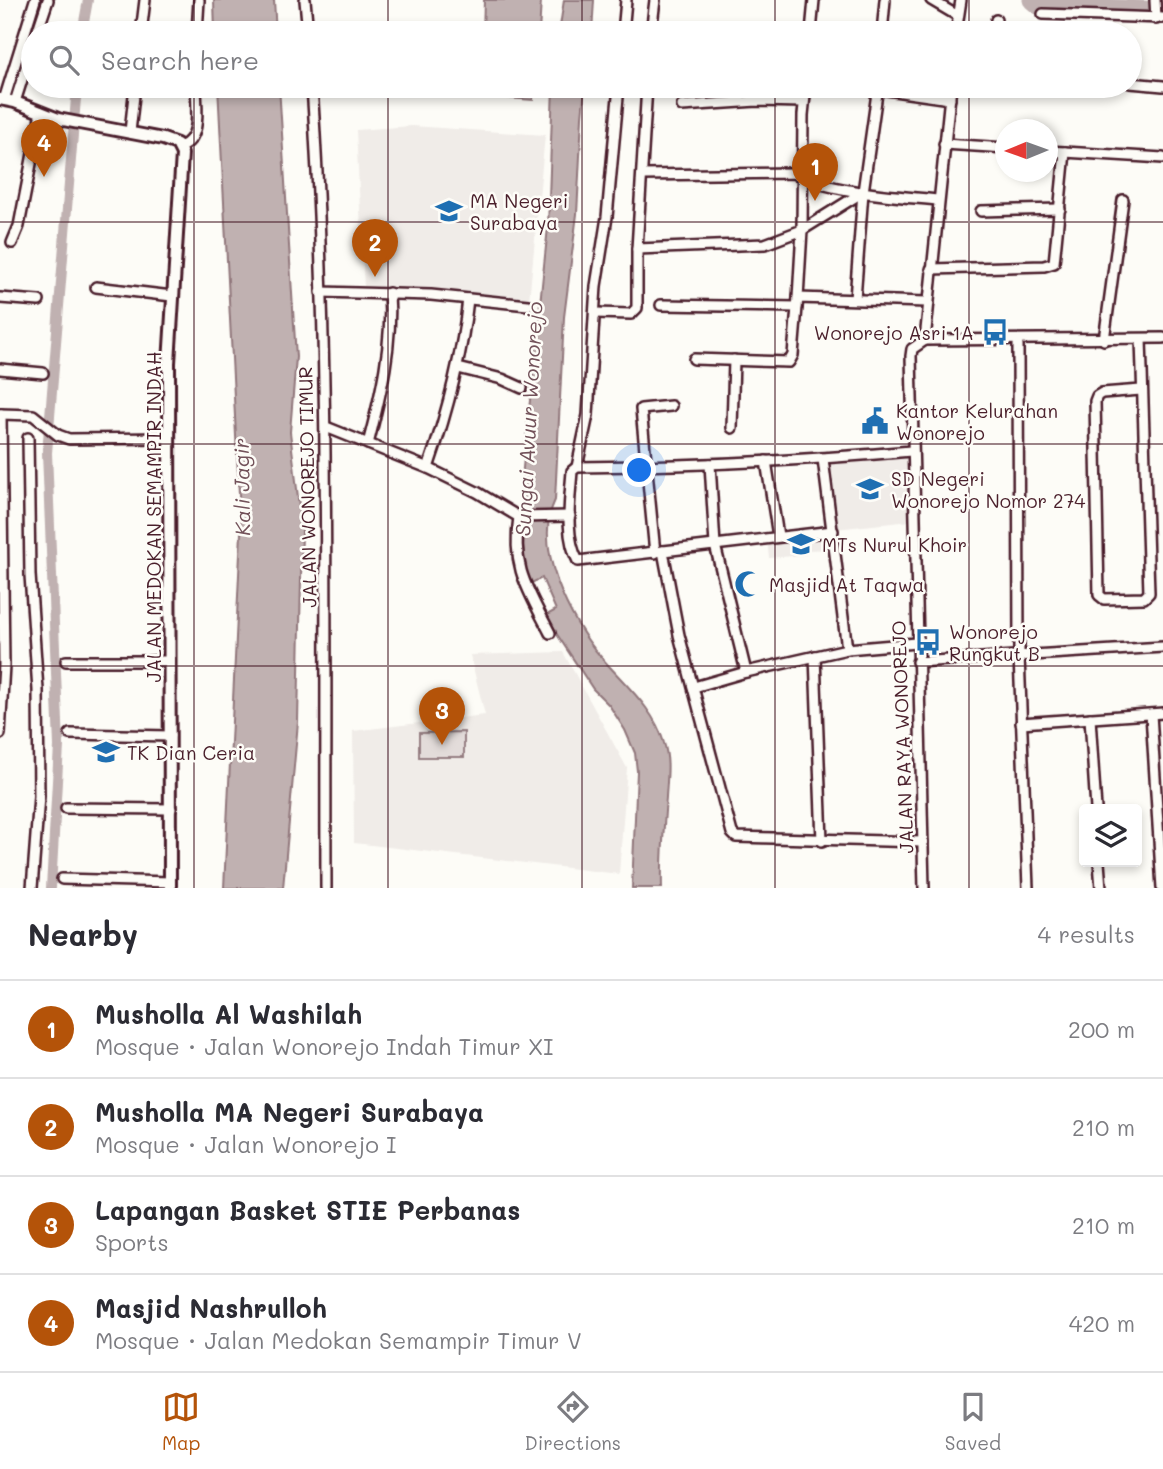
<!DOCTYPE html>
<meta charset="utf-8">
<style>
:root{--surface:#fff;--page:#f2f2f3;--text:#2b2b33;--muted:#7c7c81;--line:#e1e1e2;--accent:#b45309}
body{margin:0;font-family:Mali,sans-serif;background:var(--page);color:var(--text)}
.controls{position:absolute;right:21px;bottom:21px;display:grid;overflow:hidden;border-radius:7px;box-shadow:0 4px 10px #0003}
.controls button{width:63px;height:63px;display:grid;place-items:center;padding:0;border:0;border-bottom:2px solid var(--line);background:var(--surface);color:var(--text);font:35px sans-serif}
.compass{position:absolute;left:995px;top:119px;width:63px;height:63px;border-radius:50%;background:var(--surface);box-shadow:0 4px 10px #0003;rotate:269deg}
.you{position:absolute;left:640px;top:471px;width:24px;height:24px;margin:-18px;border:5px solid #fff;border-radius:50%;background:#1a73e8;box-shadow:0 0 0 10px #1a73e833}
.badge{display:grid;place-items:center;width:46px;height:46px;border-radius:50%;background:var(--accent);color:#fff;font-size:23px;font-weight:700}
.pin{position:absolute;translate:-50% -58px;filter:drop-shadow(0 2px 4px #0008)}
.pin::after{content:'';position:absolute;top:37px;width:24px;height:21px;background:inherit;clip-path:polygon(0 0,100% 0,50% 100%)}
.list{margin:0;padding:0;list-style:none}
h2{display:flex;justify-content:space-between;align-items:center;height:91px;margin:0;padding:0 28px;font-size:30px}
h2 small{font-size:23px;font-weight:400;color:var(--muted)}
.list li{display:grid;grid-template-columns:46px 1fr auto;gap:21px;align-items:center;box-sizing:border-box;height:98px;padding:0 28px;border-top:2px solid var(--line)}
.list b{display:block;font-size:26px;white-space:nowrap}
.list p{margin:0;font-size:23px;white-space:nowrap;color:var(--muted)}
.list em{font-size:23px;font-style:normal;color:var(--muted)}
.icon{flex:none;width:38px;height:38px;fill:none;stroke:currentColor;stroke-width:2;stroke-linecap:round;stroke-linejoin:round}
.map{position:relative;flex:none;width:1163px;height:888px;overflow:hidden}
.search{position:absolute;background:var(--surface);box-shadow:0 4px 10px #0003;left:21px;right:21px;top:21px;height:77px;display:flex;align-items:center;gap:18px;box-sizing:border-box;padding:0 24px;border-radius:38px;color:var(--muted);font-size:26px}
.sheet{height:483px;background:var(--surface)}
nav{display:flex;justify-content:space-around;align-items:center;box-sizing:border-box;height:98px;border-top:2px solid var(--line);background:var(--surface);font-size:19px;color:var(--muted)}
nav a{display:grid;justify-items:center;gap:4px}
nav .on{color:var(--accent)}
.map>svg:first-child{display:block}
</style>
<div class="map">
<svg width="1163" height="888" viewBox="0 0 1163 888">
<rect width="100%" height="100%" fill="#fdfcf7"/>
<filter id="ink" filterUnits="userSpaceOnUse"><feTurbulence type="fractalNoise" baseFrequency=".0143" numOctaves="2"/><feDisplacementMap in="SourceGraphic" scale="14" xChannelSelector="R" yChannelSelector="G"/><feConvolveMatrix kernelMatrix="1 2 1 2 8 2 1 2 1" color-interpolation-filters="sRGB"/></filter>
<g filter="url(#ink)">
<g fill="#f0ece8">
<polygon points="412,126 545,135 529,301 364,288 356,130"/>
<polygon points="911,452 911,521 835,529 825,458"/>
<polygon points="832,533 834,549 806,550 806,555 769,558 767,539"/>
<polygon points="563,652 627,768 619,874 354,843 353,731 485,715 470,655"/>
</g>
<polygon fill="#e3dcda" stroke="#967e82" stroke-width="2" points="464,732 464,757 419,757 419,733"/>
<g fill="#c0b1b1" stroke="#91777b" stroke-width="2">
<polygon points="214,0 274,0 276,33 215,33"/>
<polygon points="484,0 541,0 539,33 483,33"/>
<polygon points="564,0 594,0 592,33 559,33"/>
<polygon points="218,86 279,86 296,357 290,432 302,530 298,722 283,888 224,888 241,533"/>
<polygon points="482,86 534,86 533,100 482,96"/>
<path d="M553,86H585L582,117L577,214L564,317L555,500C532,547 570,621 601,657C625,685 654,708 664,743C670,760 667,779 666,797C664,827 661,858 662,888H632L637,771L635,753L625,730L609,705L593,689L545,616L556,610L542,578L529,584C522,554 521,539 529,509L522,500L521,487L548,227Z"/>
</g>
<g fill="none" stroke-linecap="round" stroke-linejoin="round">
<g stroke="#c0b1b1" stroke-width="10">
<polyline points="82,33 88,0"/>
<polyline points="51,888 59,746 47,453 77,86"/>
</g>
<polyline stroke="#c0b1b1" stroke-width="19" points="1032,0 1038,5 1163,11"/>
<defs>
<g id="minor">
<polyline points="305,0 308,33"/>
<polyline points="931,0 958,16"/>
<polyline points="1155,0 1156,19"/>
<polyline points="1043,14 1163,18"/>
<polyline points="37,33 48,0"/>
<polyline points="141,33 145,0"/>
<polyline points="197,33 199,0"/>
<polyline points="623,33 626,0"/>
<polyline points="651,33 655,0"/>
<polyline points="751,33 811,32 814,0"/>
<polyline points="882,33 885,0"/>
<polyline points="956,33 961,0"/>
<polyline points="994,33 996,20"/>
<polyline points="1130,83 1163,86"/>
<path d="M312,86C330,353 325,621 326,888"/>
<polyline points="859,86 950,99"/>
<polyline points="4,100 35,0"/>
<polyline points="15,102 33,45"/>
<polyline points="682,106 757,101 803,102"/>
<polyline points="130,132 135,86"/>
<polyline points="944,144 1006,148"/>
<path d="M180,147C203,139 196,106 196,86"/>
<polyline points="1048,151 1163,158"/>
<path d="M643,175L794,173C829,193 897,196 938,200"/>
<polyline points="981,211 1060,209"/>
<polyline points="12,243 19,226 41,112"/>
<polyline points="637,249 765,244 802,230 863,192"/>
<polyline points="931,269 1044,266 1054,263 1065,152"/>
<polyline points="96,287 172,296"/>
<polyline points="321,292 431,295 528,305"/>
<polyline points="0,298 39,301"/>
<polyline points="798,298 802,230 803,115 806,86"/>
<polyline points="855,299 863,192 878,86"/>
<polyline points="661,305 797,307 798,298 927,302"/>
<polyline points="595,313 631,314 637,308 637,249 647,86"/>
<polyline points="1141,339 1149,593 1144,598 1104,599 1099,595 1095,401 1097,396 1102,393 1141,390"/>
<polyline points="925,340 951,86"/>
<polyline points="925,340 1163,338"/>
<polyline points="1104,340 1123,200"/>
<polyline points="1018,345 1019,656 1028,888"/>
<polyline points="694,359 789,362 793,355 797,307"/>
<polyline points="458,368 502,379 522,388"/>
<polyline points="0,369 43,373"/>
<polyline points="0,414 33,415 58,435 69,439 169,438"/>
<polyline points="326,427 428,468 477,492 519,517 570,516"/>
<polyline points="732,428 734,360"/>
<polyline points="28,438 30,575 38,690 39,796 32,888"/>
<path d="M368,444C381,394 393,344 389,293"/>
<polyline points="823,459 847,649"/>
<polyline points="766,461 778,536"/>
<polyline points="710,464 715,545 746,672"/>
<polyline points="577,467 588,415 596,286 607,217 619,86"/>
<path d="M428,468C447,413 462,357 468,299"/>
<path d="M519,517C511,567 528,590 550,633"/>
<path d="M833,531L578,561C564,536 570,499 572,471L577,467C689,466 800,461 911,451"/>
<polyline points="663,551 679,635 732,833 736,837 923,842"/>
<polyline points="655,553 641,409 671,406"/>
<polyline points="815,656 822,841"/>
<polyline points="66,661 170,661"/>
<polyline points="917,662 1163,647"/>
<polyline points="694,687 746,672 847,649 916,643"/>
<polyline points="1151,714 1162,888"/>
<polyline points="1090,718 1096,809"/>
<polyline points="1021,723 1163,713"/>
<polyline points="0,734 4,665 1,414"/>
<polyline points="70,734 170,736"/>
<polyline points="66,808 171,809"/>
<polyline points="1099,862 1101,888"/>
<polyline points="62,879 170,882"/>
<polyline points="924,888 911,356 912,349 925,340"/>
</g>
<polyline id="tertiary" points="0,99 15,102 58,119 163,139 177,144 182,154 169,363 170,888"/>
</defs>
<use href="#minor" stroke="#4a1f2b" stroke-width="14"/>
<use href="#tertiary" stroke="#4a1f2b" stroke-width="16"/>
<use href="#minor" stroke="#fdfcf7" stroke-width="9"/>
<use href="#tertiary" stroke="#fdfcf7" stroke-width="10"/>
</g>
</g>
<path fill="none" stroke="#4a1f2b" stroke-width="2" stroke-opacity="0.55" d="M194,0V33M388,0V33M582,0V33M775,0V33M969,0V33M194,86V888M388,86V888M582,86V888M775,86V888M969,86V888M0,222H1163M0,444H1163M0,666H1163"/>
<defs>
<symbol id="school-bare" viewBox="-9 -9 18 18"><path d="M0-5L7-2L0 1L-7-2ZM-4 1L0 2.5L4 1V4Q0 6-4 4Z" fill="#1f6fb2" stroke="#fdfcf7" stroke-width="2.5" paint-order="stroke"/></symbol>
<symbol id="bus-bare" viewBox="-9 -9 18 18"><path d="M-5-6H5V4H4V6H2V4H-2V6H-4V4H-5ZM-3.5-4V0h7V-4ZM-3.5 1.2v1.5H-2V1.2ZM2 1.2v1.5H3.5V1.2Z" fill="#1f6fb2" stroke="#fdfcf7" stroke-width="2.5" paint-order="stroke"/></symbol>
<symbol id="civic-bare" viewBox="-9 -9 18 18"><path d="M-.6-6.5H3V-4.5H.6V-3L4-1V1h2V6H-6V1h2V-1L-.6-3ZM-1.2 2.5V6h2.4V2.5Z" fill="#1f6fb2" stroke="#fdfcf7" stroke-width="2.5" paint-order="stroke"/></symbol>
<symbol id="mosque-bare" viewBox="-9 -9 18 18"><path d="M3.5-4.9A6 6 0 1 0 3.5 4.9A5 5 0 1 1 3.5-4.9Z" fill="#1f6fb2" stroke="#fdfcf7" stroke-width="2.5" paint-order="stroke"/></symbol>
</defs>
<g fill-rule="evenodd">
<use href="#school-bare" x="430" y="192" width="38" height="38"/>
<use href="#bus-bare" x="976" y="313" width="38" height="38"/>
<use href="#civic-bare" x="856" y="402" width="38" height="38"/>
<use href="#school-bare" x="851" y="470" width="38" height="38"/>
<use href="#school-bare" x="782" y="525" width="38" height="38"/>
<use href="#mosque-bare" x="729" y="565" width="38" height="38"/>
<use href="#bus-bare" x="909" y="623" width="38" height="38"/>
<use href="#school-bare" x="87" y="733" width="38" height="38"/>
</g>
<g text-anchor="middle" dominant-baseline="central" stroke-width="5" stroke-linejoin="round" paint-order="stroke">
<g font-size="19" fill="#4a1f2b" stroke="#fdfcf7" text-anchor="start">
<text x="470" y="200">MA Negeri<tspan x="470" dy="22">Surabaya</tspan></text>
<text x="974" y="332" text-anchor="end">Wonorejo Asri 1A</text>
<text x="896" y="410">Kantor Kelurahan<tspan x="896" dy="22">Wonorejo</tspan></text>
<text x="891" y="478">SD Negeri<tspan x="891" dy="22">Wonorejo Nomor 274</tspan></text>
<text x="822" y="544">MTs Nurul Khoir</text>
<text x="769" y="584">Masjid At Taqwa</text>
<text x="949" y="631">Wonorejo<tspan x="949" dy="22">Rungkut B</tspan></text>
<text x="127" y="752">TK Dian Ceria</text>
</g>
<g font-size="19" fill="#4a1f2b" stroke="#fdfcf7">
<text transform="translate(307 487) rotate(-91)">JALAN WONOREJO TIMUR</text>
<text transform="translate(153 517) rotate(-90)">JALAN MEDOKAN SEMAMPIR INDAH</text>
<text transform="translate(902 737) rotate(-92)">JALAN RAYA WONOREJO</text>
</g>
<g font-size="21" font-style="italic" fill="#73525a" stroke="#fdfcf7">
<text transform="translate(528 419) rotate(-87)">Sungai Avuur Wonorejo</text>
<text transform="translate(241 487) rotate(-91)">Kali Jagir</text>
</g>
</g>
</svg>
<div class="controls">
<button><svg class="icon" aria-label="layers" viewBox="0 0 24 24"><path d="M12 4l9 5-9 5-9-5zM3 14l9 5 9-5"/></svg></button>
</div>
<svg class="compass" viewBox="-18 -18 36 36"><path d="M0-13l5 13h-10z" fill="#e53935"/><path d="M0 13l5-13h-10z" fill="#7c7c81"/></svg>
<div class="you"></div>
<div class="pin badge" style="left:815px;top:201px">1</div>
<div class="pin badge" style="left:375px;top:277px">2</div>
<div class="pin badge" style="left:442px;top:745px">3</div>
<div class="pin badge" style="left:44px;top:177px">4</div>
<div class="search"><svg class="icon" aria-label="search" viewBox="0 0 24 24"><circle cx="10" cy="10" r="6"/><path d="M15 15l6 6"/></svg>Search here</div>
</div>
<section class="sheet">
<h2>Nearby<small>4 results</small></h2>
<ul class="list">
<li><span class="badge">1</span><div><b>Musholla Al Washilah</b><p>Mosque · Jalan Wonorejo Indah Timur XI</p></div><em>200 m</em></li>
<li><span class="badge">2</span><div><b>Musholla MA Negeri Surabaya</b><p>Mosque · Jalan Wonorejo I</p></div><em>210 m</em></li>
<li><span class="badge">3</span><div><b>Lapangan Basket STIE Perbanas</b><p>Sports</p></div><em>210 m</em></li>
<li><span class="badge">4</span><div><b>Masjid Nashrulloh</b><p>Mosque · Jalan Medokan Semampir Timur V</p></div><em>420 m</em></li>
</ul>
</section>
<nav>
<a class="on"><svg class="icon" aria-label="map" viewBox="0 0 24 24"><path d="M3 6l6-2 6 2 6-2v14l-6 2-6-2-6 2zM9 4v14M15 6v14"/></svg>Map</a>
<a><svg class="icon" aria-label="directions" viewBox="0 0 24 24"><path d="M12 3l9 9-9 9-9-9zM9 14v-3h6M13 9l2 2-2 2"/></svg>Directions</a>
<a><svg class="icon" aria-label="saved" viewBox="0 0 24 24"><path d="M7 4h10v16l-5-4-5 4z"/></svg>Saved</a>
</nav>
